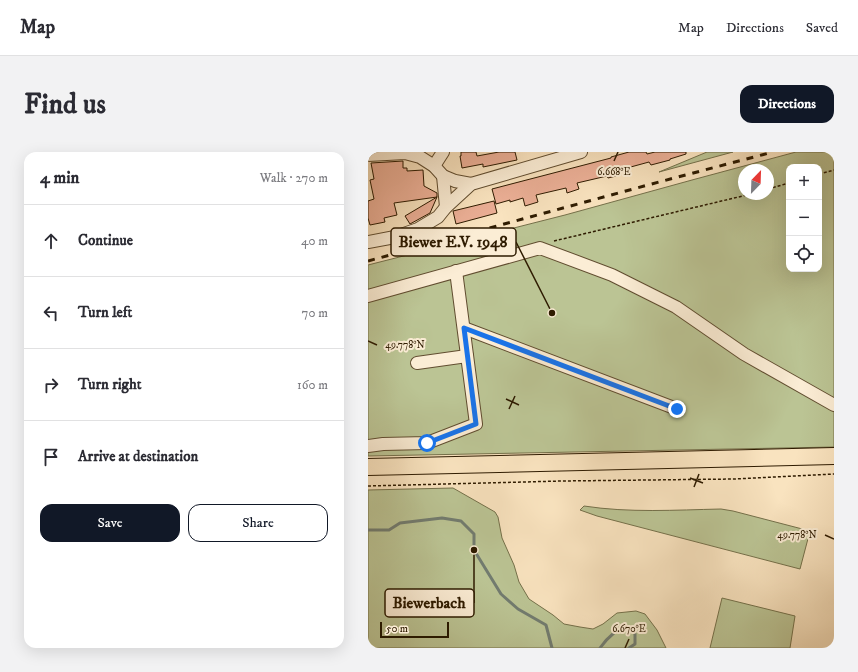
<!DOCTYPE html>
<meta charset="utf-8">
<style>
:root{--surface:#fff;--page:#f2f2f3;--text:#2b2b33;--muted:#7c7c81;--line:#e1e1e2;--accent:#111827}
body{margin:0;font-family:"IM FELL DW Pica",serif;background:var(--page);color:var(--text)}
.controls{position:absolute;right:12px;top:12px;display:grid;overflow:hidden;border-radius:8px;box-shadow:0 4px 16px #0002}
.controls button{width:36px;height:36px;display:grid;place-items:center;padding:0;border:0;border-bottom:1px solid var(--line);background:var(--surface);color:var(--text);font:20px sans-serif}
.compass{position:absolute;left:370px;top:12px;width:36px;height:36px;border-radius:50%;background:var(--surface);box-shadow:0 4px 16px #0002;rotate:23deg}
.scale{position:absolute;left:12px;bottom:10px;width:69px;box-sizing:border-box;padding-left:4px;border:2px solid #2e1b00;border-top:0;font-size:11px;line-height:14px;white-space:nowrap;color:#2e1b00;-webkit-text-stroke:3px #fbedd5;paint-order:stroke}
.stop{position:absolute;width:12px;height:12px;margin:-9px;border:3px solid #1a73e8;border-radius:50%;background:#fff}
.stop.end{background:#1a73e8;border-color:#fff;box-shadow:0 1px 4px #0008}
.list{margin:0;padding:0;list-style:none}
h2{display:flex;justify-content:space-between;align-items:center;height:52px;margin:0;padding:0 16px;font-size:17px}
h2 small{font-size:13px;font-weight:400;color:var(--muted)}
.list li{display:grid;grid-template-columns:26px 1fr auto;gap:12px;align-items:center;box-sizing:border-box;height:72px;padding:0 16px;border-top:1px solid var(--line)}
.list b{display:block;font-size:15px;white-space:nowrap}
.list em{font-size:13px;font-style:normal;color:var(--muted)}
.actions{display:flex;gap:8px;padding:12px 16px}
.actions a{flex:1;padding:9px 0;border:1px solid var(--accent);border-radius:12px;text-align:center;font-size:14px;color:var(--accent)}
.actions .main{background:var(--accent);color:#fff}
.icon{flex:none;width:22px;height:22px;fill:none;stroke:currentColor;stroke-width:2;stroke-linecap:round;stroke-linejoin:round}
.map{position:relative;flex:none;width:466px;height:496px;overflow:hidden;border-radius:12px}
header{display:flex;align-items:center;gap:24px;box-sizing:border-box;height:56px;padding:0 20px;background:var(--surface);border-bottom:1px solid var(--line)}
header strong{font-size:19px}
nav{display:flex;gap:22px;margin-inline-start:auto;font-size:14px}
.intro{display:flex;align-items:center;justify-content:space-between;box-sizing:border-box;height:96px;padding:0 24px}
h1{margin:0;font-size:28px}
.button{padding:10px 18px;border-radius:12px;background:var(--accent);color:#fff;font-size:14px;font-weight:700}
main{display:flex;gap:24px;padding:0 24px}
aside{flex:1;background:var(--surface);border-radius:12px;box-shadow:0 4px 16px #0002}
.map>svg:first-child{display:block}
</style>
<header>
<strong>Map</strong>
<nav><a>Map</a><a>Directions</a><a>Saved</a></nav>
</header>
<div class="intro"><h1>Find us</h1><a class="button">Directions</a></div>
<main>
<aside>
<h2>4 min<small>Walk · 270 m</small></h2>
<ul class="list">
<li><svg class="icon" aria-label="ahead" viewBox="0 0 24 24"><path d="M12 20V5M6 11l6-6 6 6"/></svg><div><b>Continue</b></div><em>40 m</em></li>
<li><svg class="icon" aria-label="left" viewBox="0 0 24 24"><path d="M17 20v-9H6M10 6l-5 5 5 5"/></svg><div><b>Turn left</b></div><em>70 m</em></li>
<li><svg class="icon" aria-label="right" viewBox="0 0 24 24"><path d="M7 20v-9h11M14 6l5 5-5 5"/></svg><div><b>Turn right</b></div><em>160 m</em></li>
<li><svg class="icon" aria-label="arrive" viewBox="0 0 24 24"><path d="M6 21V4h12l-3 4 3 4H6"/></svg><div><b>Arrive at destination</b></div></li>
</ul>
<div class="actions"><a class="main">Save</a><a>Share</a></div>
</aside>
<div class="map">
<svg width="466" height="496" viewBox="0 0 466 496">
<rect width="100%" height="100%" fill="#f9e3bf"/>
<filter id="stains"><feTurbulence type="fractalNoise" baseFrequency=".005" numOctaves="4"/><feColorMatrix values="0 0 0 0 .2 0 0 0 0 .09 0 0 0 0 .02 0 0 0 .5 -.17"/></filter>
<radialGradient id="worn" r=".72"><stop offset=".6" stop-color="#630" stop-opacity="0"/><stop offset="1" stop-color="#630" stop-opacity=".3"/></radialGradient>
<g fill="#bbc494" stroke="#74704a" fill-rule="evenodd">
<polygon points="339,0 365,0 291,20"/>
<path d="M428,0H466V295L0,304V113L197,63L324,28ZM421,15H451V117H421ZM376,18H400V42H376Z"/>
<polygon points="85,336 127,360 130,365 134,386 146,413 151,430 161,447 185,463 196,472 212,475 225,477 235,472 249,461 268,459 277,462 289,478 298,496 0,496 0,338"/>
<path d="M216,354C261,361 307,358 353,357L365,359L442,379L432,417L229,364L212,358Z"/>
<polygon points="354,446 427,464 422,496 342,496"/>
</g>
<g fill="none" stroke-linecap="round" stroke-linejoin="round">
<g stroke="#727c70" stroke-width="3">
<polyline points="0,378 21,378 32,371 74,366 93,369 106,382 106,398 133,442 150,457 178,473 184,496"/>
<path d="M232,496C237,489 253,470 263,477C265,478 266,480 267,482C267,485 267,489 267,492L261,496"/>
</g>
</g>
<g fill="#ebaf96" stroke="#2e1b00">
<polygon points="93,0 108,0 109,4 131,0 147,0 149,8 115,15 115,12 94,16 92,4 93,4"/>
<polygon points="261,0 278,0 279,2 287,0 318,0 318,2 302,7 302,8 283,13 281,10 259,16 260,17 247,20 248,24 240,26 239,24 209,31 211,37 199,41 198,36 168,43 170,50 157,54 155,46 142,50 142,48 128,52 124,37 243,6 243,5"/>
<polygon points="35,9 35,16 39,16 39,19 55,18 56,34 69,41 69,45 26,51 29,63 16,66 17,70 2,73 0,66 0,49 6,47 2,28 6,27 3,11"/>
<polygon points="69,45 62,61 42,72 37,64"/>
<polygon points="126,49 129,61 88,72 85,59"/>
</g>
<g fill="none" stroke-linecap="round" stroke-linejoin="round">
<defs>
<g id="minor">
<polyline points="0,3 37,1 52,5 66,14 75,24 87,29 103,32"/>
<polyline points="66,14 75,0"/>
<polyline points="75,24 78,55"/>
<polyline points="0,90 27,85 50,77 70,65 78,55 103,32 213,0"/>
<polyline points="0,144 172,96 244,123 308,155 376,202 466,253"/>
<polyline points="96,176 309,257"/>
<polyline points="49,211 99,204"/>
<polyline points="0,294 15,292 59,291 108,272 88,119"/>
</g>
<polyline id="major" points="0,315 466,304"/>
</defs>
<use href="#minor" stroke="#614d30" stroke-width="14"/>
<use href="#major" stroke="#2e1b00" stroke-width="18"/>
<g stroke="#2e1b00" stroke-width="1.5" stroke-dasharray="3 2" stroke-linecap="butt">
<polyline points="451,22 466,18"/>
<polyline points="400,37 421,31"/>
<polyline points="186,89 383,42"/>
<polyline points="0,334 194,329 366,327 466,322"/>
</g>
<use href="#minor" stroke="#fbedd5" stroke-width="12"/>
<use href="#major" stroke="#f9e3bf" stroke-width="16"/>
<polyline stroke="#2e1b00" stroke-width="3" stroke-dasharray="7 7" stroke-linecap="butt" points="0,109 291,30 405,0"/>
</g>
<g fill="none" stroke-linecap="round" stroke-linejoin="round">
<polyline stroke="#1a73e8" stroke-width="5" points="59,291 108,272 96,176 309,257"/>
</g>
<path fill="none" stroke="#2e1b00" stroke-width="1.5" d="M246,9L250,0M0,189L9,193M138,247L151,253M141,257L147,244M322,326L335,331M326,335L331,322M457,383L466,387M257,496L261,487"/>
<g font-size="10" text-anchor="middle" fill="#2e1b00" stroke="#fbedd5" stroke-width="4" stroke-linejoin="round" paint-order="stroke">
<text x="246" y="23">6.668°E</text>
<text x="37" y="196">49.778°N</text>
<text x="429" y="386">49.778°N</text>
<text x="261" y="480">6.670°E</text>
</g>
<path fill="none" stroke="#2e1b00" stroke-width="1.5" d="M184 161L148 90M106 398L106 451"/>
<g fill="#2e1b00" stroke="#fbedd5" stroke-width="1.5">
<circle cx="184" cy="161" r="4"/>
<circle cx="106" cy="398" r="4"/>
</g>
<g fill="#fbedd5" stroke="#2e1b00" stroke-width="1.5">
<rect x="23" y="76" width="125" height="28" rx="4"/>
<rect x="17" y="437" width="89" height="28" rx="4"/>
</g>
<g font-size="16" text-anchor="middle" font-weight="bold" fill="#2e1b00">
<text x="85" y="95">Biewer E.V. 1948</text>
<text x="61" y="456">Biewerbach</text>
</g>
<rect width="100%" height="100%" filter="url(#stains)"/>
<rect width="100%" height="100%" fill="url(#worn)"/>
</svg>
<div class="controls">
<button>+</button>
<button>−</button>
<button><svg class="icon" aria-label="locate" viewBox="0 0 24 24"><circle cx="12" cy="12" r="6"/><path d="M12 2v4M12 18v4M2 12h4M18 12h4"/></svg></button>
</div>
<svg class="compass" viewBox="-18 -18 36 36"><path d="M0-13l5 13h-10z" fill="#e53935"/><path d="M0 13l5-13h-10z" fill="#7c7c81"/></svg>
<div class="scale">50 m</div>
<div class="stop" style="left:59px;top:291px"></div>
<div class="stop end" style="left:309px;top:257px"></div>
</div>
</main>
